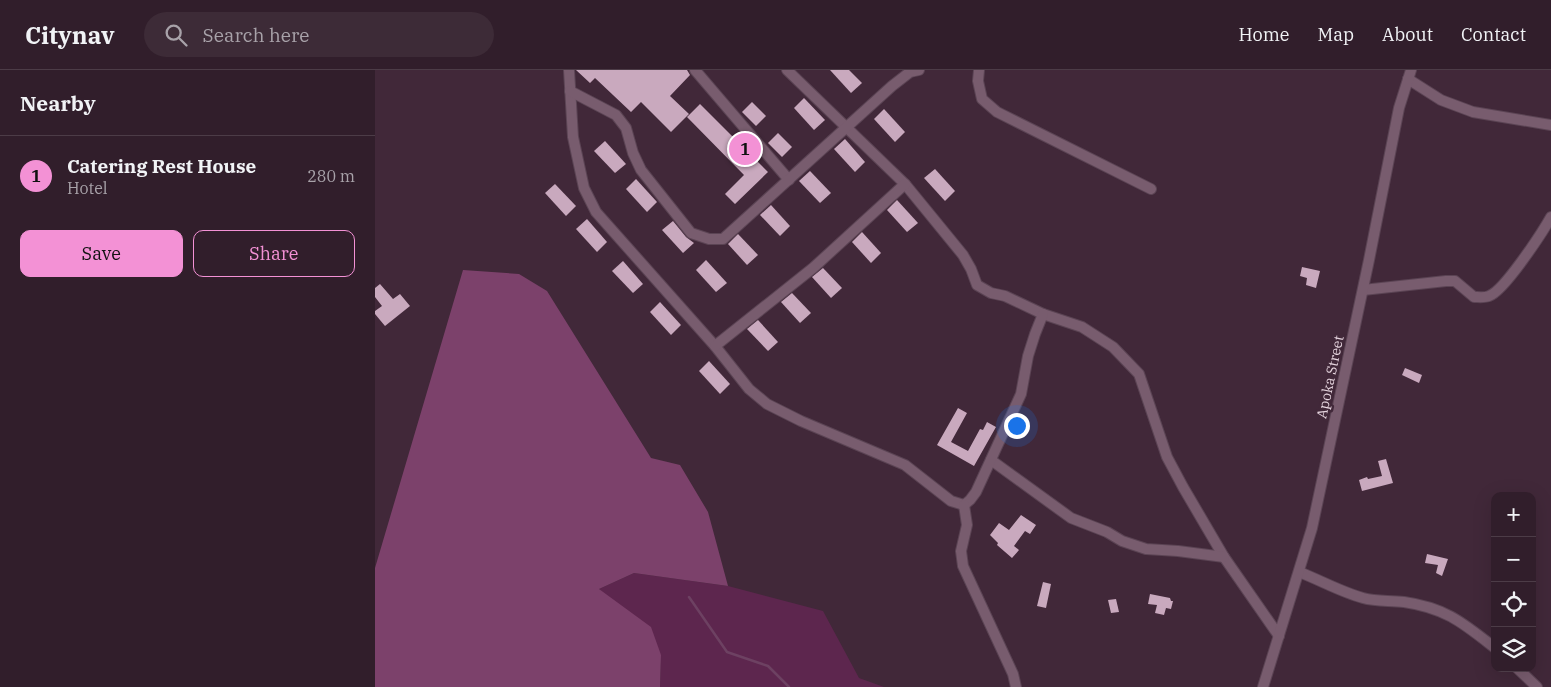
<!DOCTYPE html>
<meta charset="utf-8">
<style>
:root{--surface:#311e2b;--page:#3d2b37;--text:#f1f3f6;--muted:#a8a2a9;--line:#4c3c47;--accent:#f391d5}
body{margin:0;font-family:"IBM Plex Serif",serif;background:var(--page);color:var(--text)}
.controls{position:absolute;right:15px;bottom:15px;display:grid;overflow:hidden;border-radius:10px;box-shadow:0 5px 20px #0002}
.controls button{width:45px;height:45px;display:grid;place-items:center;padding:0;border:0;border-bottom:1px solid var(--line);background:var(--surface);color:var(--text);font:25px sans-serif}
.you{position:absolute;left:641px;top:355px;width:18px;height:18px;margin:-12px;border:4px solid #fff;border-radius:50%;background:#1a73e8;box-shadow:0 0 0 8px #1a73e833}
.badge{display:grid;place-items:center;width:32px;height:32px;border-radius:50%;background:var(--accent);color:#111;font-size:16px;font-weight:700}
.pin{position:absolute;translate:-50% -50%;border:2px solid #fff;box-shadow:0 1px 5px #0006}
.list{margin:0;padding:0;list-style:none}
h2{display:flex;justify-content:space-between;align-items:center;height:65px;margin:0;padding:0 20px;font-size:21px}
h2 small{font-size:16px;font-weight:400;color:var(--muted)}
.list li{display:grid;grid-template-columns:32px 1fr auto;gap:15px;align-items:center;box-sizing:border-box;height:80px;padding:0 20px;border-top:1px solid var(--line)}
.list b{display:block;font-size:19px;white-space:nowrap}
.list p{margin:0;font-size:16px;white-space:nowrap;color:var(--muted)}
.list em{font-size:16px;font-style:normal;color:var(--muted)}
.actions{display:flex;gap:10px;padding:15px 20px}
.actions a{flex:1;padding:11px 0;border:1px solid var(--accent);border-radius:10px;text-align:center;font-size:18px;color:var(--accent)}
.actions .main{background:var(--accent);color:#111}
.icon{flex:none;width:28px;height:28px;fill:none;stroke:currentColor;stroke-width:2;stroke-linecap:round;stroke-linejoin:round}
.map{position:relative;flex:none;width:1176px;height:617px;overflow:hidden}
header{display:flex;align-items:center;gap:30px;box-sizing:border-box;height:70px;padding:0 25px;background:var(--surface);border-bottom:1px solid var(--line)}
header strong{font-size:24px}
nav{display:flex;gap:28px;margin-inline-start:auto;font-size:18px}
.search{width:350px;height:45px;background:var(--page);display:flex;align-items:center;gap:12px;box-sizing:border-box;padding:0 18px;border-radius:28px;color:var(--muted);font-size:19px}
main{display:flex}
aside{flex:1;background:var(--surface)}
.map>svg:first-child{display:block}
</style>
<header>
<strong>Citynav</strong>
<div class="search"><svg class="icon" aria-label="search" viewBox="0 0 24 24"><circle cx="10" cy="10" r="6"/><path d="M15 15l6 6"/></svg>Search here</div>
<nav><a>Home</a><a>Map</a><a>About</a><a>Contact</a></nav>
</header>
<main>
<aside>
<h2>Nearby<small></small></h2>
<ul class="list">
<li><span class="badge">1</span><div><b>Catering Rest House</b><p>Hotel</p></div><em>280 m</em></li>
</ul>
<div class="actions"><a class="main">Save</a><a>Share</a></div>
</aside>
<div class="map">
<svg width="1176" height="617" viewBox="0 0 1176 617">
<rect width="100%" height="100%" fill="#412839"/>
<polygon fill="#5d264e" points="259,503 353,516 448,541 484,608 509,617 285,617 286,585 224,519"/>
<polygon fill="#7c416b" points="88,200 144,204 172,221 276,388 305,395 333,442 353,516 259,503 224,519 276,557 286,585 285,617 0,617 0,498"/>
<g fill="none" stroke-linecap="round" stroke-linejoin="round">
<polyline stroke="#6d4162" stroke-width="2.5" points="314,527 352,582 393,596 414,617"/>
</g>
<g fill="#c9a9be">
<polygon points="201,0 312,0 315,5 295,26 314,44 296,62 266,32 256,42 220,8 215,13"/>
<polygon points="455,0 474,0 487,13 476,23"/>
<polygon points="429,28 450,50 439,60 419,38"/>
<polygon points="377,32 391,46 381,56 367,42"/>
<polygon points="325,34 393,102 360,134 350,124 369,105 312,47"/>
<polygon points="509,39 530,62 520,72 499,49"/>
<polygon points="403,63 417,77 407,87 393,73"/>
<polygon points="470,69 490,92 480,102 459,79"/>
<polygon points="230,71 251,94 240,103 219,81"/>
<polygon points="560,99 580,121 570,131 549,108"/>
<polygon points="435,101 456,123 445,133 424,111"/>
<polygon points="261,109 282,132 272,142 251,119"/>
<polygon points="180,114 201,136 191,146 170,123"/>
<polygon points="522,130 543,153 532,162 512,140"/>
<polygon points="396,135 415,156 405,166 385,145"/>
<polygon points="212,149 232,172 222,182 201,159"/>
<polygon points="298,151 311,167 319,173 308,183 287,160"/>
<polygon points="487,162 506,183 496,193 477,172"/>
<polygon points="363,164 383,185 372,195 353,174"/>
<polygon points="331,190 352,213 341,222 321,200"/>
<polygon points="248,191 268,214 258,223 237,201"/>
<polygon points="927,197 945,201 941,218 931,215 932,208 925,206"/>
<polygon points="448,198 467,218 456,228 437,207"/>
<polygon points="5,214 18,229 25,224 35,236 10,256 0,244 0,241 7,236 0,227 0,218"/>
<polygon points="417,223 436,243 425,253 406,232"/>
<polygon points="285,232 306,255 296,265 275,242"/>
<polygon points="383,250 403,272 393,281 372,259"/>
<polygon points="334,291 355,314 345,324 324,301"/>
<polygon points="1030,298 1047,305 1044,313 1027,305"/>
<polygon points="583,338 592,343 576,372 593,381 605,359 608,360 612,352 621,357 599,396 562,375"/>
<polygon points="1011,389 1018,413 987,421 984,410 992,407 993,409 1007,406 1003,391"/>
<polygon points="646,445 661,455 655,464 650,461 639,476 644,480 637,488 622,475 623,473 615,465 624,453 634,460"/>
<polygon points="1052,484 1073,489 1067,506 1061,503 1063,495 1050,493"/>
<polygon points="668,512 676,514 671,538 662,536"/>
<polygon points="775,524 795,528 796,531 798,531 796,539 791,538 789,545 780,543 782,535 773,534"/>
<polygon points="741,529 744,542 736,543 733,530"/>
</g>
<g fill="none" stroke-linecap="round" stroke-linejoin="round">
<defs>
<g id="street">
<polyline points="194,0 198,67 209,118 221,142 340,276 374,319 392,334 426,351 530,395 576,431 589,435"/>
<polyline points="320,0 414,110"/>
<polyline points="412,0 530,114 588,185 596,199 602,215 616,223 630,226 668,244 707,257 738,277 764,304 792,387 808,417 849,487 904,566"/>
<polyline points="604,0 603,11 607,29 622,42 776,119"/>
<polyline points="1033,9 1066,30 1098,42 1176,55"/>
<polyline points="195,21 241,45 251,58 258,83 266,100 316,163 334,169 348,169 517,16 535,2 544,0"/>
<path d="M988,220L1071,211H1080L1099,227C1103,227 1110,228 1114,226C1129,221 1167,163 1176,147"/>
<polyline points="340,276 438,198 530,114"/>
<polyline points="616,390 696,448 732,462 747,471 771,479 803,481 849,487"/>
<polyline points="589,435 595,430 601,422 646,324 653,286 660,264 668,244"/>
<polyline points="589,435 592,455 586,481 588,496 638,604 641,617"/>
<path d="M924,502C945,510 966,522 988,528C1002,532 1015,530 1029,532C1071,538 1088,553 1120,578"/>
<polyline points="1142,598 1162,617"/>
<polyline points="888,617 937,458 994,190 1024,38 1036,0"/>
</g>
</defs>
<use href="#street" stroke="#5b4454" stroke-width="12"/>
<use href="#street" stroke="#785c6e" stroke-width="10"/>
</g>
<g text-anchor="middle" dominant-baseline="central" stroke-width="5" stroke-linejoin="round" paint-order="stroke">
<g font-size="14" fill="#e6d5df" stroke="#412839">
<text transform="translate(955 307) rotate(-78)">Apoka Street</text>
</g>
</g>
</svg>
<div class="controls">
<button>+</button>
<button>−</button>
<button><svg class="icon" aria-label="locate" viewBox="0 0 24 24"><circle cx="12" cy="12" r="6"/><path d="M12 2v4M12 18v4M2 12h4M18 12h4"/></svg></button>
<button><svg class="icon" aria-label="layers" viewBox="0 0 24 24"><path d="M12 4l9 5-9 5-9-5zM3 14l9 5 9-5"/></svg></button>
</div>
<div class="you"></div>
<div class="pin badge" style="left:370px;top:79px">1</div>
</div>
</main>
